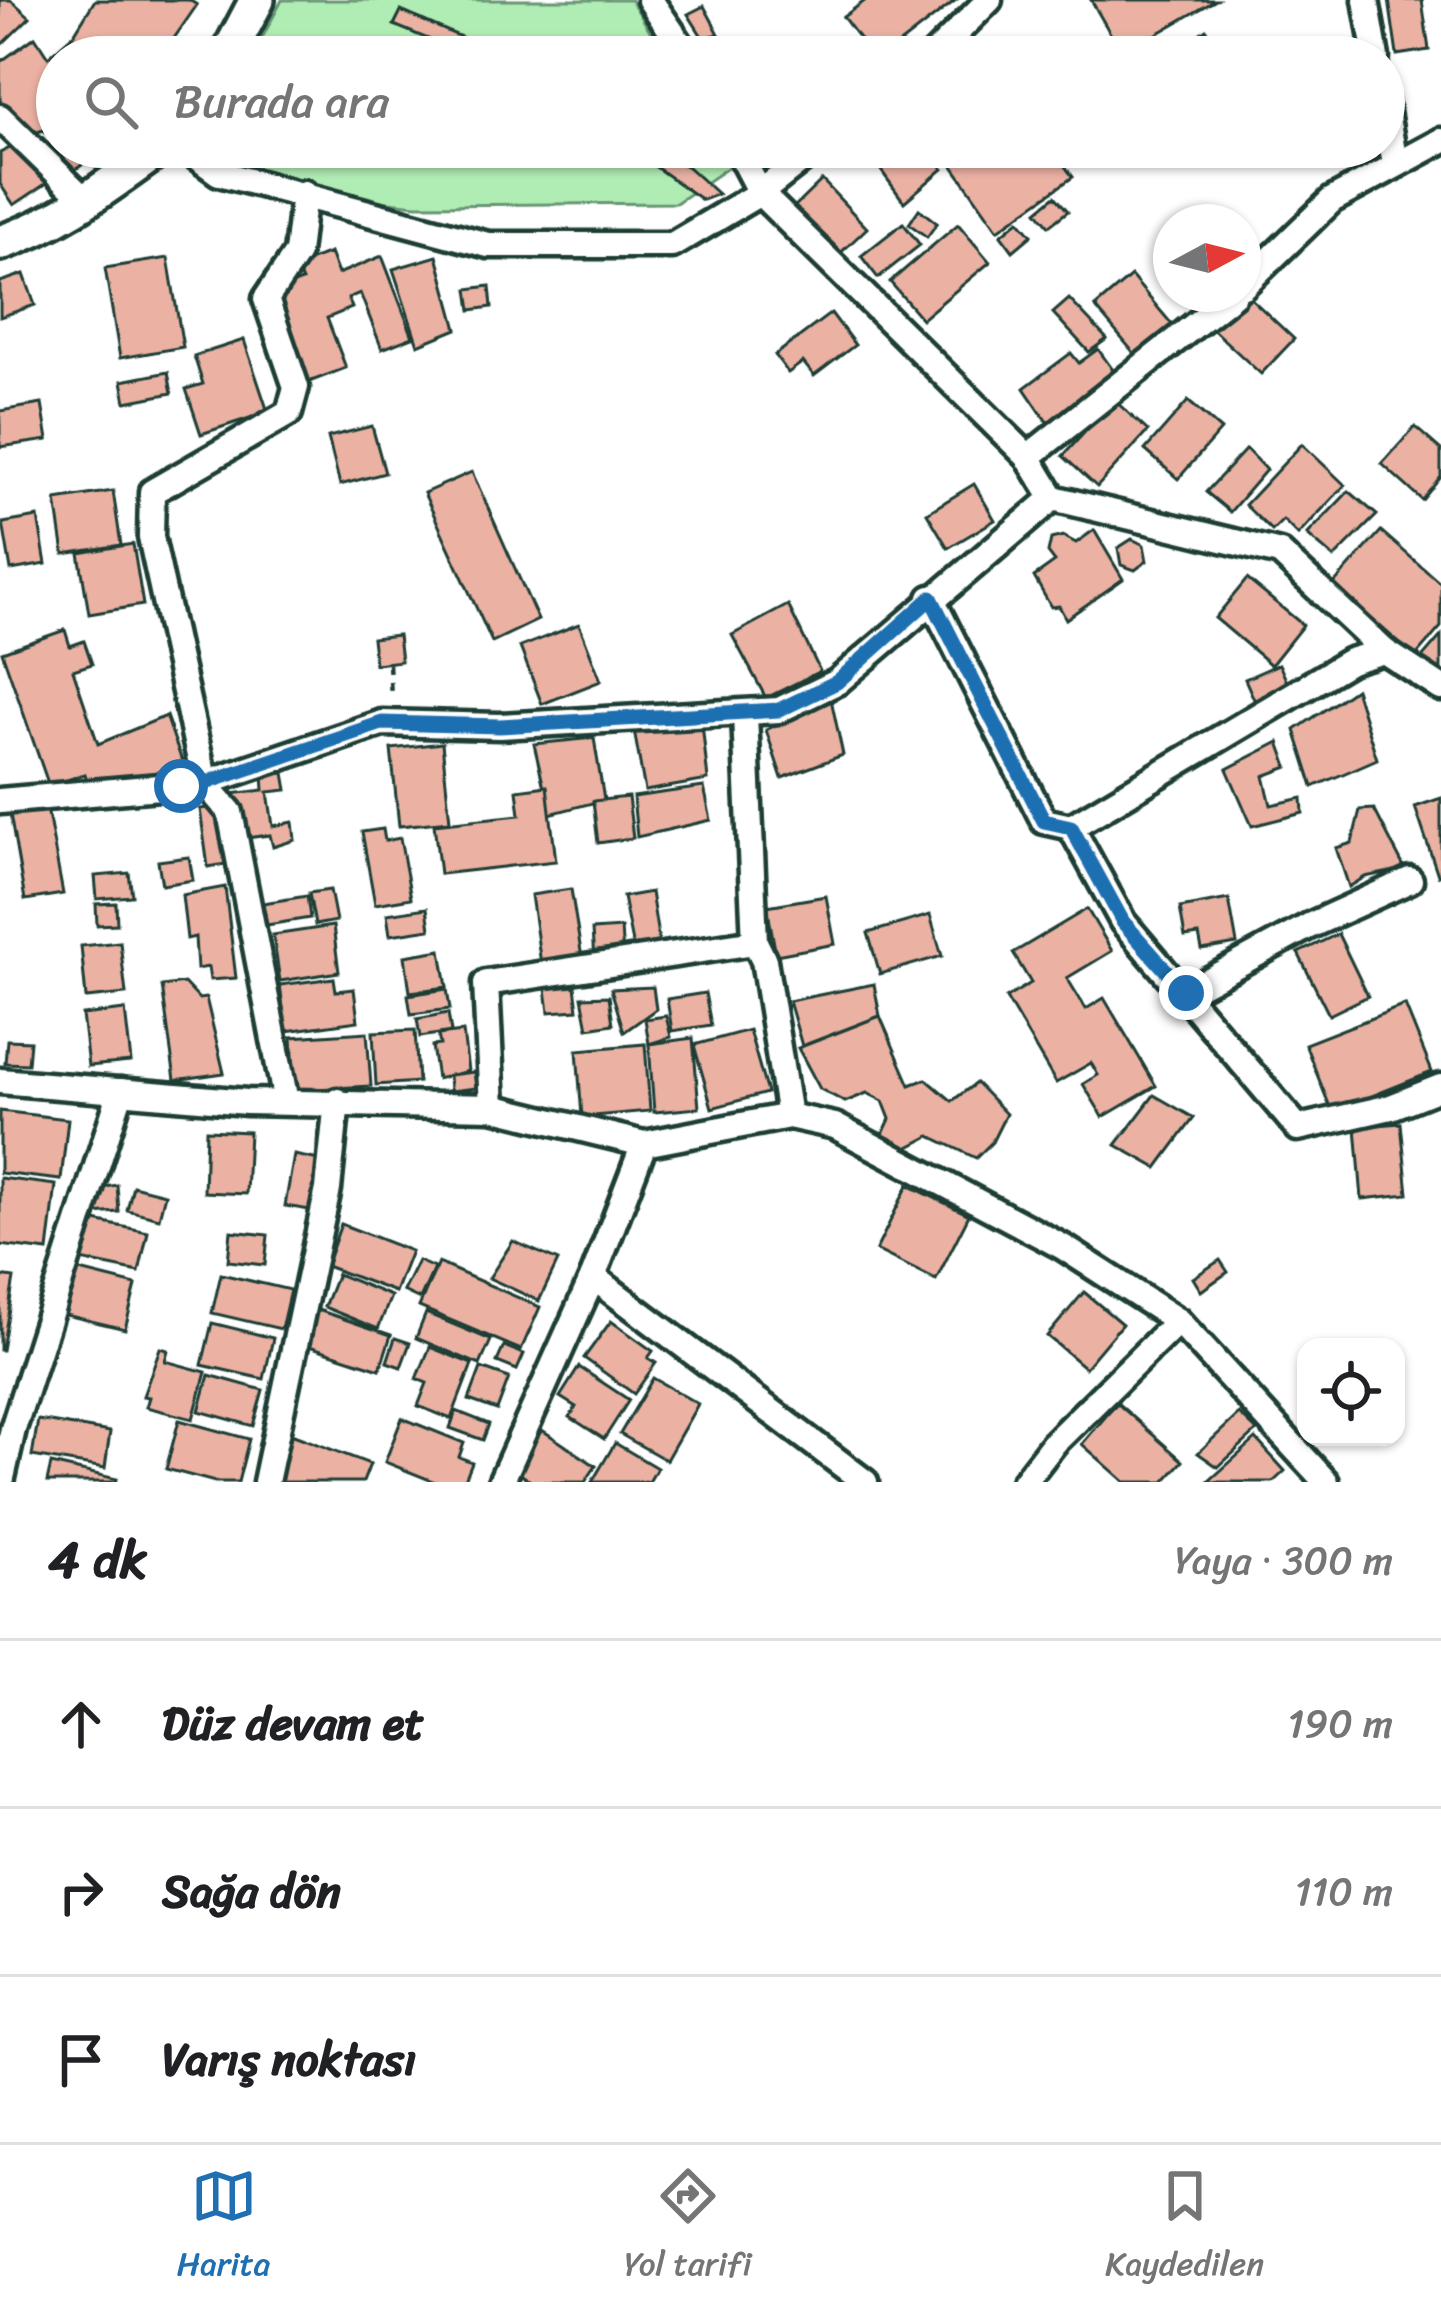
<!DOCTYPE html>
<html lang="tr">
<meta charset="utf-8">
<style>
:root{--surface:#fff;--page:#f6f6f6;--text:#202124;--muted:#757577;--line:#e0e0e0;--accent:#1f6fb2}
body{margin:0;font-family:Sriracha,sans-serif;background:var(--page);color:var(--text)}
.controls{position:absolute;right:36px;bottom:36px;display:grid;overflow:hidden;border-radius:24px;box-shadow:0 3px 9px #0004}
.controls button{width:108px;height:108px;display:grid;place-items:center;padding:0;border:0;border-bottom:3px solid var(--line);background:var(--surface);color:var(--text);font:60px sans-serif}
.compass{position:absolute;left:1153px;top:204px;width:108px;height:108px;border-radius:50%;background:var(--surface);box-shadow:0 3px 9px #0004;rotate:83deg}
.stop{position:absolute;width:36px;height:36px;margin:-27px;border:9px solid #1f6fb2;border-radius:50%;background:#fff}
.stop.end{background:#1f6fb2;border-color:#fff;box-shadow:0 3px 12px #0008}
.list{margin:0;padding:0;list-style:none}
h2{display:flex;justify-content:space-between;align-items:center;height:156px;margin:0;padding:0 48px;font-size:51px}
h2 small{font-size:39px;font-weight:400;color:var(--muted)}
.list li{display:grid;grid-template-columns:78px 1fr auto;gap:36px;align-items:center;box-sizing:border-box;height:168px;padding:0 48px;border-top:3px solid var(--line)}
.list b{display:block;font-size:45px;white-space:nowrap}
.list em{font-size:39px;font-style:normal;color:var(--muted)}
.icon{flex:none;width:66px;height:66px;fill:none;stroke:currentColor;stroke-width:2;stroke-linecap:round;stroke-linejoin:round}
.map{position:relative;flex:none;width:1441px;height:1482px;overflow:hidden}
.search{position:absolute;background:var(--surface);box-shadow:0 3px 9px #0004;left:36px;right:36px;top:36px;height:132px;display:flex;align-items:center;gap:30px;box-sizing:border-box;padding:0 42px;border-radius:66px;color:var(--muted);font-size:45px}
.sheet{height:660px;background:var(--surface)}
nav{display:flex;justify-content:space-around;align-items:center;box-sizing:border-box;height:168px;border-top:3px solid var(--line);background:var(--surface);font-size:33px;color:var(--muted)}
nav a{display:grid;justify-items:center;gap:6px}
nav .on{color:var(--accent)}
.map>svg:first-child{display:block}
</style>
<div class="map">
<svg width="1441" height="1482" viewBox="0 0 1441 1482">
<rect width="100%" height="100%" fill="#fff"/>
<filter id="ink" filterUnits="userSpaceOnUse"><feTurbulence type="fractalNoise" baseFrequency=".00833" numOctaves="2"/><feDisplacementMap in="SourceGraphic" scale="24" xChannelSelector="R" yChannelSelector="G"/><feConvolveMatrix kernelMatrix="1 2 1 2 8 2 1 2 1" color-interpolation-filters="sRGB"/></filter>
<g filter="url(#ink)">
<g fill="#b0edb4" stroke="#689574" stroke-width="3">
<polygon points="282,0 631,0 666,57 252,57"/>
<polygon points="204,147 723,147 736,162 676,203 417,205 304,193 198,158"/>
</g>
<g fill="#ebb2a4" stroke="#1f3d34" stroke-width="3">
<polygon points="0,0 11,0 30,17 0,46"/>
<polygon points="95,0 189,0 197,5 161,57 57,57 57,140 43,130 27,136 0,107 0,62 35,37 48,57 74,34"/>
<polygon points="866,0 956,0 883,57 873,57 843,17"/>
<polygon points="1091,0 1216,0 1122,54"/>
<polygon points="1389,0 1422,0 1429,50 1397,55"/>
<polygon points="704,6 719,34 703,38 688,14"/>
<polygon points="401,11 477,44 471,57 394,25"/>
<polygon points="1206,29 1226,57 1172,57 1170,55"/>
<polygon points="20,143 47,183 14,205 0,184 0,153"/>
<polygon points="58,147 110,147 73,171 50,153"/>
<polygon points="864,147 930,147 943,169 904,202"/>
<polygon points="972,147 1051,147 1073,177 998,230 951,163"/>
<polygon points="655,149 688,167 718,194 702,200 650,163"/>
<polygon points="822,180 867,228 834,259 790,211"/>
<polygon points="1055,196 1068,211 1049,226 1037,211"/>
<polygon points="919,209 937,223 927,237 909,224"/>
<polygon points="1019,220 1032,235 1013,251 1001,235"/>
<polygon points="903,223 920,245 878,278 861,256"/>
<polygon points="958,224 990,262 922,319 890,282"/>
<polygon points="330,253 338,274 382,256 413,337 382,349 360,293 348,298 352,308 327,318 346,368 309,382 274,292 302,281 295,266"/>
<polygon points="437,256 457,329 418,345 393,269"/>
<polygon points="168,258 183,347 120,358 105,268"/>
<polygon points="24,274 35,305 0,317 0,282"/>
<polygon points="1131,276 1176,329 1139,359 1095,307"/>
<polygon points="490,286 492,307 471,310 468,289"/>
<polygon points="1243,291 1294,339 1261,374 1209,326"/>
<polygon points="1069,299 1107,339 1089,352 1053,313"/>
<polygon points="831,313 855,345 814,376 803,362 788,373 775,355"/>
<polygon points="244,340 268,412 201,434 186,389 203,384 194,356"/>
<polygon points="1098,349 1118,377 1054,432 1024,388 1071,353 1079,363"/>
<polygon points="168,372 172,393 126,402 122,381"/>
<polygon points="1114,400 1148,431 1097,487 1063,456"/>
<polygon points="1188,401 1221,430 1178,479 1145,450"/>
<polygon points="42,404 48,440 0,447 0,411"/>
<polygon points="372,426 385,473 340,485 328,437"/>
<polygon points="1415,427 1441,450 1441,477 1422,500 1382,464"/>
<polygon points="1302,444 1345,485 1298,535 1283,520 1272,531 1245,505"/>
<polygon points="1246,449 1266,470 1230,512 1206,492"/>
<polygon points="472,472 538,620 492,642 424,493"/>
<polygon points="974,484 995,520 948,548 927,513"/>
<polygon points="113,491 121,545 64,554 56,500"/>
<polygon points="1349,491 1377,515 1334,558 1307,535"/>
<polygon points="38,517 46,564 11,570 3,523"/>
<polygon points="1094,530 1123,579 1066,619 1059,606 1051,607 1034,577 1055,562 1048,553 1051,539 1063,536 1076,543"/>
<polygon points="1381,531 1441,584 1441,627 1415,657 1333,585"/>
<polygon points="1132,539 1144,545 1147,561 1135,570 1121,565 1118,548"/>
<polygon points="133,544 143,605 89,614 79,553"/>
<polygon points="1247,579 1303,625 1271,665 1215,618"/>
<polygon points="788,605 820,671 766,698 732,635"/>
<polygon points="579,624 601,681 542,704 520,647"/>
<polygon points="65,630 70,646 84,641 92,664 73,670 98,744 166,716 183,764 114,788 111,779 89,786 85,774 49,786 2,652"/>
<polygon points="398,635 401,661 375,664 372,638"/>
<polygon points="1441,636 1441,675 1422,658"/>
<polygon points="1279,664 1291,691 1257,706 1245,679"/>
<polygon points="1355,689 1377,759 1313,787 1295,730"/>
<polygon points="831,699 843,755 782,778 766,730"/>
<polygon points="702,723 708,780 645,791 633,725"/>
<polygon points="594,738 604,800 550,814 534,744"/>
<polygon points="1279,742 1288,767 1264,776 1271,805 1302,798 1303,813 1252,826 1227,769"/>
<polygon points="442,743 450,821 399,826 391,749"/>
<polygon points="284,773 287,790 268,792 273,826 293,822 295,840 273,847 270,835 238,839 231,794 264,790 263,775"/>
<polygon points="547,786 556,861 440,874 434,824 520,815 517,790"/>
<polygon points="704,787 711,820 637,837 633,797"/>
<polygon points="628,797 633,838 598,843 593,801"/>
<polygon points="1441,798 1441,874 1438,875 1415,807"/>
<polygon points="224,806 232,863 208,867 200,809"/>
<polygon points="47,808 63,894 25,900 10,814"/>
<polygon points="1374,809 1405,869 1365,877 1349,887 1336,848 1352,843 1360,810"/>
<polygon points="383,829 385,841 400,838 411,898 375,904 362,832"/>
<polygon points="189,857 193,880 162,885 158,861"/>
<polygon points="129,873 132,896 97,899 95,876"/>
<polygon points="225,887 236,978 210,980 208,967 197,969 195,937 187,939 182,895"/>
<polygon points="571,889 582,958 541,964 531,895"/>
<polygon points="330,890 336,921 315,925 309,893"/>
<polygon points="651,892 660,949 634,953 623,897"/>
<polygon points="307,896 310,918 267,925 263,903"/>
<polygon points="826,896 835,944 776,955 767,906"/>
<polygon points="1229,899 1237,944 1202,950 1199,935 1185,937 1180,908"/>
<polygon points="116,903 117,924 97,925 96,904"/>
<polygon points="427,908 430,929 390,935 387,914"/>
<polygon points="1087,909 1112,951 1067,978 1086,1009 1104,998 1156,1086 1103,1117 1083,1084 1098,1075 1091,1063 1056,1083 1006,998 1031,983 1013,953"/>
<polygon points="930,915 942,956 880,974 868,933"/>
<polygon points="333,926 339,972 280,981 273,935"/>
<polygon points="621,928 623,959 594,961 592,930"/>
<polygon points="1338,934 1368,996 1329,1015 1298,953"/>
<polygon points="120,942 126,994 86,998 81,946"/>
<polygon points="441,950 447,987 410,992 405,956"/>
<polygon points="334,978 336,991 354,989 358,1021 286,1031 280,985"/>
<polygon points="184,983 199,999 206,998 224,1073 175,1080 162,986"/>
<polygon points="874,984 880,1016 802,1046 789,1001"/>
<polygon points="575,986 578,1010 549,1012 546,989"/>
<polygon points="653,987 656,1009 624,1032 611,989"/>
<polygon points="447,989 450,1009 411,1014 408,995"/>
<polygon points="705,993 711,1025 672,1031 667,999"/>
<polygon points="609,996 613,1024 588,1028 582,997"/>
<polygon points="1405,1005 1432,1072 1332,1112 1305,1044"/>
<polygon points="125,1010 131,1062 88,1066 82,1015"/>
<polygon points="448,1013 451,1032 420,1037 417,1019"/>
<polygon points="666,1016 671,1037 649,1044 645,1019"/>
<polygon points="880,1016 910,1085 926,1079 952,1101 976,1083 1006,1114 992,1142 976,1158 930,1136 901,1151 883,1134 890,1119 883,1101 867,1093 845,1102 820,1089 798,1048"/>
<polygon points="415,1030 418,1082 376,1085 373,1032"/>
<polygon points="749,1030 767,1093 712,1108 694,1045"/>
<polygon points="367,1032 371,1086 295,1090 292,1037"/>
<polygon points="463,1032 468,1071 437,1079 432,1046 440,1045 438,1035"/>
<polygon points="693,1038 699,1108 654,1112 649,1044"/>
<polygon points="7,1040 30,1041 28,1064 5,1063"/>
<polygon points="645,1044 650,1111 582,1117 577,1050"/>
<polygon points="474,1072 476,1088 450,1091 449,1075"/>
<polygon points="1154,1095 1194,1118 1157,1168 1116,1145"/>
<polygon points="0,1111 68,1119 61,1180 0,1173"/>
<polygon points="1401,1123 1408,1194 1362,1199 1356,1127"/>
<polygon points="206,1130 249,1132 246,1194 204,1192"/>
<polygon points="294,1155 319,1160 310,1210 285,1206"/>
<polygon points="0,1178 56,1185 48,1251 0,1245"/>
<polygon points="117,1185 119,1212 91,1214 94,1189"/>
<polygon points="908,1185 969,1215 936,1280 876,1250"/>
<polygon points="133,1186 165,1194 159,1218 127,1210"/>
<polygon points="90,1220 148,1232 139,1272 81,1260"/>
<polygon points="341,1224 411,1251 395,1292 326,1266"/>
<polygon points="231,1231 268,1235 265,1265 228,1261"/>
<polygon points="513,1241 558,1261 539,1301 489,1278"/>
<polygon points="1220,1260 1228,1272 1201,1291 1193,1278"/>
<polygon points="418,1261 434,1268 420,1299 403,1291"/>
<polygon points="438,1263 540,1307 521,1350 419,1307"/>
<polygon points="72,1269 136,1285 125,1329 61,1314"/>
<polygon points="221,1274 290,1290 281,1329 212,1313"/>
<polygon points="337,1274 391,1296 378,1329 324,1307"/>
<polygon points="0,1276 14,1278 2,1350 0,1350"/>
<polygon points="1084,1292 1122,1324 1085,1368 1047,1336"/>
<polygon points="315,1309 391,1335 380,1369 303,1344"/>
<polygon points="426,1313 491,1340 480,1365 416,1338"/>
<polygon points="611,1321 653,1351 648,1358 656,1363 634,1394 584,1358"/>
<polygon points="212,1323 273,1338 264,1379 202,1365"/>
<polygon points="395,1338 410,1343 401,1367 387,1362"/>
<polygon points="504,1346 524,1354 517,1370 497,1362"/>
<polygon points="430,1347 472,1364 451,1419 418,1406 427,1383 417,1379"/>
<polygon points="160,1348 168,1350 165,1361 206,1372 193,1419 146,1407 149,1397 143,1396"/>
<polygon points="579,1367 629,1400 604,1439 570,1417 576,1407 560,1397"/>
<polygon points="481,1368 509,1378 497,1410 469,1400"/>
<polygon points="209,1375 263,1390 253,1426 199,1411"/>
<polygon points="653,1378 698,1404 666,1460 620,1434"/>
<polygon points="1117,1403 1183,1461 1164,1482 1125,1482 1082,1444"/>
<polygon points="456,1411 489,1424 483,1440 450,1428"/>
<polygon points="1239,1414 1257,1431 1218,1467 1198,1453"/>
<polygon points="402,1418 464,1443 459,1457 472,1462 464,1482 435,1482 385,1462"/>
<polygon points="38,1420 110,1432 105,1468 32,1456"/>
<polygon points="179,1420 249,1439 238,1482 215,1482 166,1469"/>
<polygon points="542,1430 596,1466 585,1482 532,1482 516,1471"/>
<polygon points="291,1434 370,1464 363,1482 273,1482"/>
<polygon points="1256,1439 1285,1471 1273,1482 1208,1482"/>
<polygon points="615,1443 657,1468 649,1482 592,1482"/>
<polygon points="51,1464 117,1479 116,1482 47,1482"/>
</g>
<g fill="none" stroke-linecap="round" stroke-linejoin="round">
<defs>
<g id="street">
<polyline points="650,0 689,57"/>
<polyline points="1366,0 1376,57"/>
<polyline points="932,57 989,0"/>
<polyline points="1384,100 1395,164"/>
<polyline points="0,117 86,201"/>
<polyline points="183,147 219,173 488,245 672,245 760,193 818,147"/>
<polyline points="736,147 760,193 1028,457 1053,498 1280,553 1384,651 1441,688"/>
<polyline points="1243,286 1332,200 1441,141"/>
<polyline points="1028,457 1234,294"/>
<polyline points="931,598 1044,821 1071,827"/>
<polyline points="1384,651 1350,661 1071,827 1123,922 1298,1128 1391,1107 1441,1087"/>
<polyline points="745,715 755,942 764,960 789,1116"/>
<polyline points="0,801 205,783 382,723 500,726 779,710 837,682 1053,498"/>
<polyline points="1185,993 1309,926 1410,880"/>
<polyline points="0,1081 247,1102 492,1107 644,1144 789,1116 835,1126 1063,1247 1178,1321 1326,1482"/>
<polyline points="286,1102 230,812 205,783 151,537 152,492 289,413 296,387 266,299 297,253 304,193"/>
<polyline points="492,1107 486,983 755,942"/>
<polyline points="593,1277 865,1482"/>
<polyline points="1,1482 13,1429 121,1091"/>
<polyline points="266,1482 328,1189 337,1101"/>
<polyline points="501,1482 593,1277 644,1144"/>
<polyline points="1024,1482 1054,1443 1178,1321"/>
</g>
<g id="secondary">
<polyline points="227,57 257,0"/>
<path d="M0,243C61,223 110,184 162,147"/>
</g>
</defs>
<use href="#street" stroke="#1f3d34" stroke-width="33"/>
<use href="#secondary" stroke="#1f3d34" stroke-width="42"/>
<polyline stroke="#1f3d34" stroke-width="4.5" stroke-dasharray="9 9" stroke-linecap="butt" points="389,664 391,696"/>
<use href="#street" stroke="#fff" stroke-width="24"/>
<use href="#secondary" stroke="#fff" stroke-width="33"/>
</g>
</g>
<g fill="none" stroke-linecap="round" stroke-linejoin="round" filter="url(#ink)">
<polyline stroke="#1f6fb2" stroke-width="15" points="181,786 205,783 382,723 500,726 779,710 837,682 931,598 1044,821 1071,827 1123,922 1186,993"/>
</g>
</svg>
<div class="controls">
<button><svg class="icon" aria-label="locate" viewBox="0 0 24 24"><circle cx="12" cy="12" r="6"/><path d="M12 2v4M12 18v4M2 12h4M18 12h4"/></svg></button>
</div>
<svg class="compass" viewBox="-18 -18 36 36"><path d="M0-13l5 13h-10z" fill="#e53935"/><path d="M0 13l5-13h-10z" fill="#757577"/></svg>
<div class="stop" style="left:181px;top:786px"></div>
<div class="stop end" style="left:1186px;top:993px"></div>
<div class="search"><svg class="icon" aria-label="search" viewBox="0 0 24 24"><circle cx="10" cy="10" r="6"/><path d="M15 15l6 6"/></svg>Burada ara</div>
</div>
<section class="sheet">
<h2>4 dk<small>Yaya · 300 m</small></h2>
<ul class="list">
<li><svg class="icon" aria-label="ahead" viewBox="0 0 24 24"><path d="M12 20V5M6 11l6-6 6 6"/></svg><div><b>Düz devam et</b></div><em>190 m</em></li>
<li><svg class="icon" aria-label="right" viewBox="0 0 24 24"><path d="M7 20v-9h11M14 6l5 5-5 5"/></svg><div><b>Sağa dön</b></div><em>110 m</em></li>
<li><svg class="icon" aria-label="arrive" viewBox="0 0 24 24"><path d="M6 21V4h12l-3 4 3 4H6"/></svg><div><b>Varış noktası</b></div></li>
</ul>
</section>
<nav>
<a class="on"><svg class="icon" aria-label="map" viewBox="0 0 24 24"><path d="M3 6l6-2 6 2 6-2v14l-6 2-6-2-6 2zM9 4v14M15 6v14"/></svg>Harita</a>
<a><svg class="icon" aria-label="directions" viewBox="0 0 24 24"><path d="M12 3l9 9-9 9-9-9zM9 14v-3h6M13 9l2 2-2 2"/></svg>Yol tarifi</a>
<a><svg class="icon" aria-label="saved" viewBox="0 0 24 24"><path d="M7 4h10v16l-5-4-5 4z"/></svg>Kaydedilen</a>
</nav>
